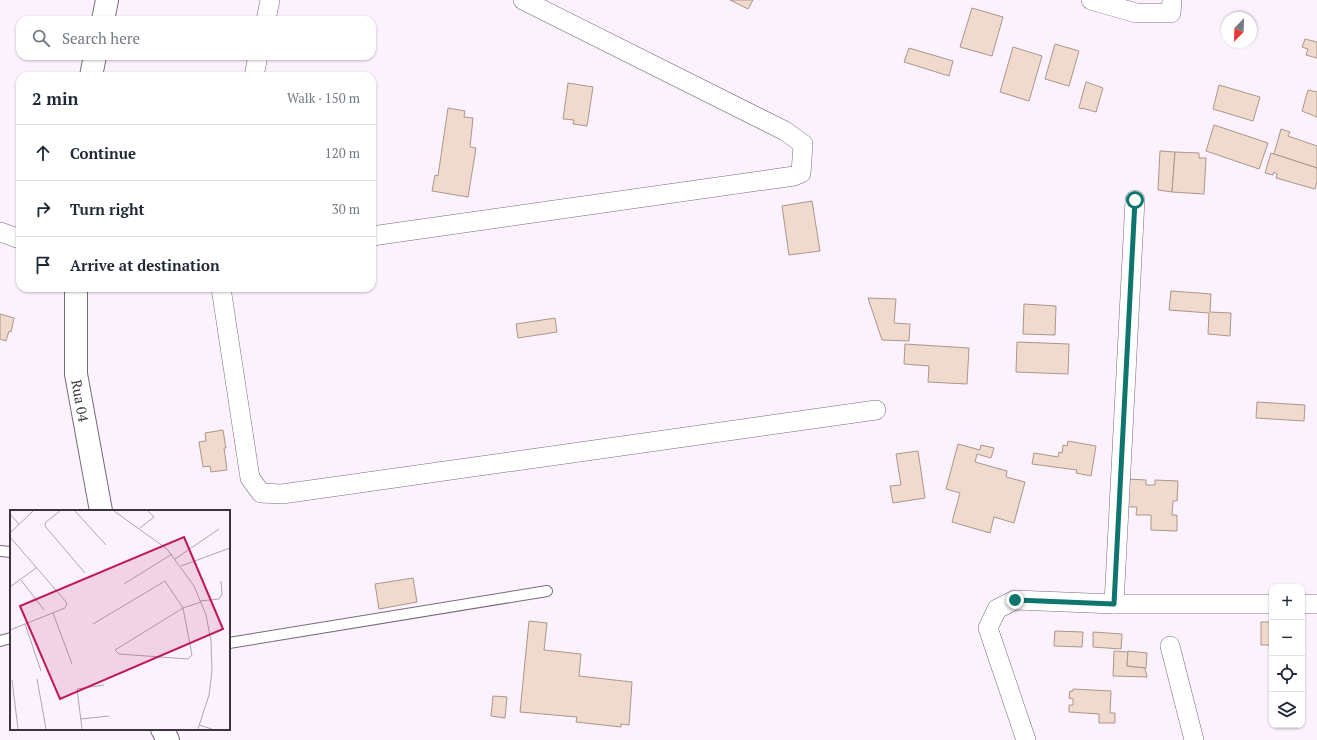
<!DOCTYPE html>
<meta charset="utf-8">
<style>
:root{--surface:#fff;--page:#f2f2f3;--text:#1f2937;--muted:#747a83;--line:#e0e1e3}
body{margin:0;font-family:"PT Serif",serif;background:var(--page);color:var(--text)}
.controls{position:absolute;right:12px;bottom:12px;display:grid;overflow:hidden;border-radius:8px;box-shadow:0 1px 3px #0004}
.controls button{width:36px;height:36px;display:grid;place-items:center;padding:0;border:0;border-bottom:1px solid var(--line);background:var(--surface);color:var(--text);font:20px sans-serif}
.compass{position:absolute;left:1221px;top:12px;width:36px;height:36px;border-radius:50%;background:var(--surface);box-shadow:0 1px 3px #0004;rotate:203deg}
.stop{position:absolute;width:12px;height:12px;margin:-9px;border:3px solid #0f766e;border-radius:50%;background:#fff}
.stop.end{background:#0f766e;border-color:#fff;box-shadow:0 1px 4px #0008}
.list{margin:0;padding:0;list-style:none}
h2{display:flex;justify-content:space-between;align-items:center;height:52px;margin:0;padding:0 16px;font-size:17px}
h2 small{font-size:13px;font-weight:400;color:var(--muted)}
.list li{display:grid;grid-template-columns:26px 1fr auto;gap:12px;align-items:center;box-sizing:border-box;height:56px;padding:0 16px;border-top:1px solid var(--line)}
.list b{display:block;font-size:15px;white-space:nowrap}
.list em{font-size:13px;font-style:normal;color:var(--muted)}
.icon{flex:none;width:22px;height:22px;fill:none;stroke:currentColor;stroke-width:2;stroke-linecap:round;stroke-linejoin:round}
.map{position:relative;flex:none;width:1317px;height:740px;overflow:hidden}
.search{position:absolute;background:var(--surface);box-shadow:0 1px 3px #0004;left:16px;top:16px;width:360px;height:44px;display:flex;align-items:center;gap:10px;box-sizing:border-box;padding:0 14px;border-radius:12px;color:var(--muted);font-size:15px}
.panel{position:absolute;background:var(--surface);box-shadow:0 1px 3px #0004;left:16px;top:72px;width:360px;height:220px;border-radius:12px}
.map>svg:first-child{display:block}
</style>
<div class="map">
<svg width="1317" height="740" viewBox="0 0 1317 740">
<rect width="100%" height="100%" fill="#fbf2fd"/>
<g fill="#f0dacd" stroke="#ab968a">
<polygon points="730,0 753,0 748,9"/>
<polygon points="972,8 1003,17 992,56 960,47"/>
<polygon points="1305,39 1317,42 1317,58 1306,55 1308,49 1302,47"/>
<polygon points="1055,44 1079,51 1069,86 1045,79"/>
<polygon points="1013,47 1042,56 1029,101 1000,92"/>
<polygon points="909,48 953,61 949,76 904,62"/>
<polygon points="1086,82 1103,88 1096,112 1082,108 1082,109 1079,108 1079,107"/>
<polygon points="568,83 593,87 587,126 573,124 574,120 563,119"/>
<polygon points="1219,85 1260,97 1253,121 1213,109"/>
<polygon points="1308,90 1317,92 1317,117 1302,111"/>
<polygon points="448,108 465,111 464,117 473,118 470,147 476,148 468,197 432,191 435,175 438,176"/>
<polygon points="1214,125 1268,143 1259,169 1206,151"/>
<polygon points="1281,129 1290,132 1288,136 1317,146 1317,168 1274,154"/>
<polygon points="1160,151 1175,152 1172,192 1158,190"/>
<polygon points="1175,152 1199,153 1199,158 1206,158 1204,194 1172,192"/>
<polygon points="1271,153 1317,168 1317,181 1315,189 1276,178 1277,174 1274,172 1273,175 1265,173"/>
<polygon points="812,201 820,251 789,255 782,206"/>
<polygon points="1171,291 1211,294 1210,312 1231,313 1230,336 1208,334 1209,313 1169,310"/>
<polygon points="868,298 896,299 894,323 910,324 909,341 882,340"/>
<polygon points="1024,304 1056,306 1055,335 1023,334"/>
<polygon points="0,314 14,318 11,332 9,331 6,341 0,339"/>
<polygon points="555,318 557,332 518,338 516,324"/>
<polygon points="1017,342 1069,344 1068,374 1016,372"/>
<polygon points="905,344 969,348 967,384 928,382 929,366 904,364"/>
<polygon points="1257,402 1305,405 1304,421 1256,418"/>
<polygon points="223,430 226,448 224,448 227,470 211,472 210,466 203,467 199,442 206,441 205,433"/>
<polygon points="1068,441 1096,446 1091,476 1076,473 1077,470 1032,464 1034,453 1058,457 1059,452 1062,453 1063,445 1067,446"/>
<polygon points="958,444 980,450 981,445 994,448 991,458 977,454 975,462 1007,471 1006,477 1025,482 1014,523 994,517 990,533 952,522 960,493 946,489"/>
<polygon points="918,451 925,498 893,503 890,486 901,485 896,454"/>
<polygon points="1127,479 1146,480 1146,485 1155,485 1155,480 1178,481 1177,501 1173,501 1172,515 1177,515 1177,531 1151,530 1151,515 1136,515 1137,507 1126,507"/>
<polygon points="413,578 417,602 379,609 375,584"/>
<polygon points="529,621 547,623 544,650 581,654 579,676 632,682 629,725 621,724 621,727 576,722 577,717 520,712"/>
<polygon points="1261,622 1272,622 1272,668 1271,668 1272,645 1261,645"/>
<polygon points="1055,631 1083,632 1082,647 1054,646"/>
<polygon points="1093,632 1122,634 1121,649 1093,647"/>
<polygon points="1114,651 1128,652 1127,666 1145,668 1147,677 1113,676"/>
<polygon points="1128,651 1147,653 1146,668 1127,666"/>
<polygon points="1073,689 1111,691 1110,713 1115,713 1115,723 1099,723 1099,714 1069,712 1069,705 1073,705 1073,699 1069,698 1070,691 1073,691"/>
<polygon points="493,696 507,697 505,718 491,716"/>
</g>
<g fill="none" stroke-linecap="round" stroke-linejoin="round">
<defs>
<g id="service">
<polyline points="0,551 11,552"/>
<polyline points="0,641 11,638"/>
<polyline points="229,643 547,591"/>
</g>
<g id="minor">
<polyline points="1091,0 1136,13 1171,13 1172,0"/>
<polyline points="266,20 270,0"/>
<polyline points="254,76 258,56"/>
<polyline points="0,232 20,239"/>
<polyline points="372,236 794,176 801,173 803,144 785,131 523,0"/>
<polyline points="221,288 250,478 261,493 282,494 876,410"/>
<polyline points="1114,604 1135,200"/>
<polyline points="1302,604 1317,604"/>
<polyline points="1170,646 1194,740"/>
<polyline points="1026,740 988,628 997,609 1015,600 1114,604 1272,604"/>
</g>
<g id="tertiary">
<polyline points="103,20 107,0"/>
<polyline points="91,76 95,56"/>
<path id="s1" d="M76,288V374L101,511"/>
<polyline points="162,729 168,740"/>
</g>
</defs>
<use href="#service" stroke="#786a7a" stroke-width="12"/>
<use href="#minor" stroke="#786a7a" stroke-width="20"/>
<use href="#tertiary" stroke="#786a7a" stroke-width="24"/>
<use href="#service" stroke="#fff" stroke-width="10"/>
<use href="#minor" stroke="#fff" stroke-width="19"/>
<use href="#tertiary" stroke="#fff" stroke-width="22"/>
</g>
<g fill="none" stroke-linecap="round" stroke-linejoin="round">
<polyline stroke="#0f766e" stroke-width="5" points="1015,600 1114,604 1135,200"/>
</g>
<g text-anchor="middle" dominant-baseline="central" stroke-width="3" stroke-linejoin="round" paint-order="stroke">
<g font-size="14" fill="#3a343b" stroke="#fbf2fd">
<text stroke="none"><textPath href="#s1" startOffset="113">Rua 04</textPath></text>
</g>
</g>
<g transform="translate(10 510)">
<rect width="220" height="220" fill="#fbf2fd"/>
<path fill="none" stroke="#aea6af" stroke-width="1" d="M50,1L36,12L35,16L75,63M65,1L96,35M104,1L157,39L184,76L196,105L201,131L202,161L199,185L188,219M0,4L9,14M130,18L144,7L138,1M0,23L23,1M0,27L57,93L55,98L0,120M165,49L209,19M171,56L220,38M11,70L34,100M114,74L162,44M0,77L26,58M190,91L209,89L212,84L211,71M43,103L62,154M15,114L31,161M83,114L155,71L173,98L182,145L178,149L109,144L105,140L173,98L191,92M27,169L36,219M2,170L8,219M71,209L99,206M189,215L202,219M72,219L67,179L94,175"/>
<path fill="#c2185b" fill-opacity="0.15" stroke="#c2185b" stroke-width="2" d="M174,27L213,119L50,189L10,96Z"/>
<rect width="220" height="220" fill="none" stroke="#3a343b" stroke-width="2"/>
</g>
</svg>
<div class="controls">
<button>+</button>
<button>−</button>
<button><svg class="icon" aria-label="locate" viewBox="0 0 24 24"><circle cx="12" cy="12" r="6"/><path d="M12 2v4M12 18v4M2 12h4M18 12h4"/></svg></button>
<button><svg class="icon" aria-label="layers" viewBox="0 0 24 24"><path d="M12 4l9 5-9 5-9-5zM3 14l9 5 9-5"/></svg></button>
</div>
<svg class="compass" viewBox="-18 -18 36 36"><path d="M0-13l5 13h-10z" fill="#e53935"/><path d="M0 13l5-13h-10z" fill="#747a83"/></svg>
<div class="stop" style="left:1135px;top:200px"></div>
<div class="stop end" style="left:1015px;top:600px"></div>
<div class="search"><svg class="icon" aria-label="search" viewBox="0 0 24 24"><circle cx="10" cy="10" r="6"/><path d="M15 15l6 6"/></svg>Search here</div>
<section class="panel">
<h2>2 min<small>Walk · 150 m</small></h2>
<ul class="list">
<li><svg class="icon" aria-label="ahead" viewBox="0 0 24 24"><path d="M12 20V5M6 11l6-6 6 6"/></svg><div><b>Continue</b></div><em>120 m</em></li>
<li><svg class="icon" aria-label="right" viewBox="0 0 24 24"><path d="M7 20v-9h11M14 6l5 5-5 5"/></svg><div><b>Turn right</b></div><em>30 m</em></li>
<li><svg class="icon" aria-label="arrive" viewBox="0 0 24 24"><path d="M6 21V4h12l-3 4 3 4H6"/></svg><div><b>Arrive at destination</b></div></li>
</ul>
</section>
</div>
